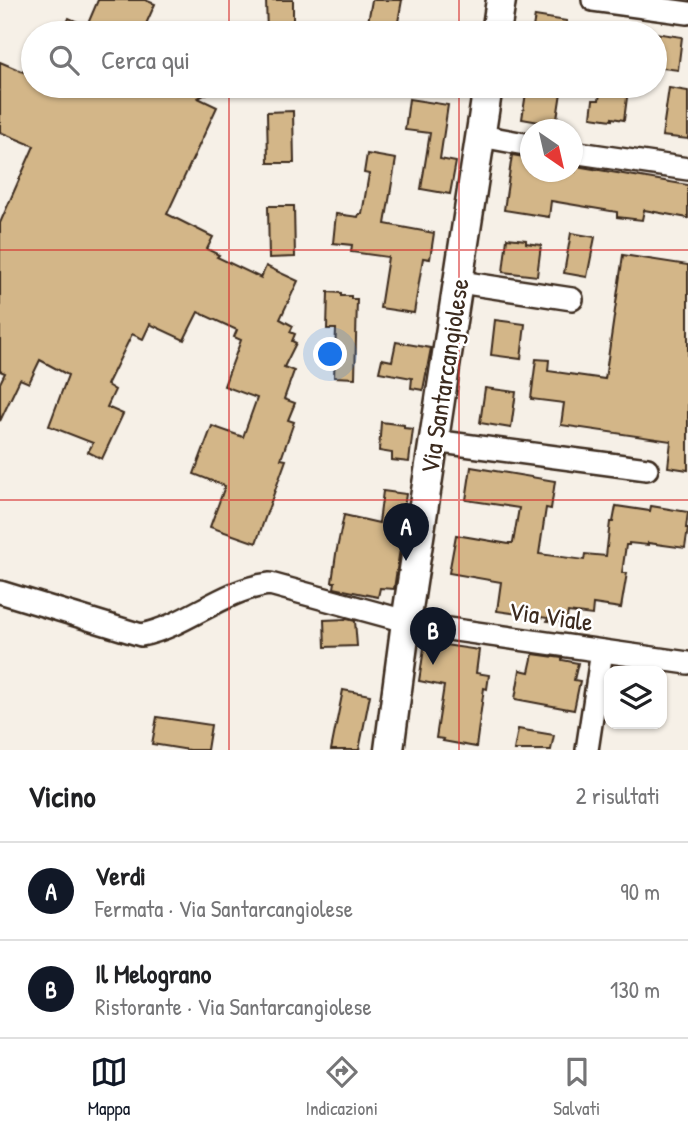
<!DOCTYPE html>
<html lang="it">
<meta charset="utf-8">
<style>
:root{--surface:#fff;--page:#f2f2f2;--text:#202124;--muted:#757577;--line:#e0e0e0;--accent:#111827}
body{margin:0;font-family:"Patrick Hand",sans-serif;background:var(--page);color:var(--text)}
.controls{position:absolute;right:21px;bottom:21px;display:grid;overflow:hidden;border-radius:14px;box-shadow:0 2px 5px #0004}
.controls button{width:63px;height:63px;display:grid;place-items:center;padding:0;border:0;border-bottom:2px solid var(--line);background:var(--surface);color:var(--text);font:35px sans-serif}
.compass{position:absolute;left:520px;top:119px;width:63px;height:63px;border-radius:50%;background:var(--surface);box-shadow:0 2px 5px #0004;rotate:146deg}
.you{position:absolute;left:331px;top:355px;width:24px;height:24px;margin:-18px;border:5px solid #fff;border-radius:50%;background:#1a73e8;box-shadow:0 0 0 10px #1a73e833}
.badge{display:grid;place-items:center;width:46px;height:46px;border-radius:50%;background:var(--accent);color:#fff;font-size:23px;font-weight:700}
.pin{position:absolute;translate:-50% -58px;filter:drop-shadow(0 2px 4px #0008)}
.pin::after{content:'';position:absolute;top:37px;width:24px;height:21px;background:inherit;clip-path:polygon(0 0,100% 0,50% 100%)}
.list{margin:0;padding:0;list-style:none}
h2{display:flex;justify-content:space-between;align-items:center;height:91px;margin:0;padding:0 28px;font-size:30px}
h2 small{font-size:23px;font-weight:400;color:var(--muted)}
.list li{display:grid;grid-template-columns:46px 1fr auto;gap:21px;align-items:center;box-sizing:border-box;height:98px;padding:0 28px;border-top:2px solid var(--line)}
.list b{display:block;font-size:26px;white-space:nowrap}
.list p{margin:0;font-size:23px;white-space:nowrap;color:var(--muted)}
.list em{font-size:23px;font-style:normal;color:var(--muted)}
.icon{flex:none;width:38px;height:38px;fill:none;stroke:currentColor;stroke-width:2;stroke-linecap:round;stroke-linejoin:round}
.map{position:relative;flex:none;width:688px;height:750px;overflow:hidden}
.search{position:absolute;background:var(--surface);box-shadow:0 2px 5px #0004;left:21px;right:21px;top:21px;height:77px;display:flex;align-items:center;gap:18px;box-sizing:border-box;padding:0 24px;border-radius:38px;color:var(--muted);font-size:26px}
.sheet{height:287px;background:var(--surface)}
nav{display:flex;justify-content:space-around;align-items:center;box-sizing:border-box;height:98px;border-top:2px solid var(--line);background:var(--surface);font-size:19px;color:var(--muted)}
nav a{display:grid;justify-items:center;gap:4px}
nav .on{color:var(--accent)}
.map>svg:first-child{display:block}
</style>
<div class="map">
<svg width="688" height="750" viewBox="0 0 688 750">
<rect width="100%" height="100%" fill="#f6f0e7"/>
<filter id="ink" filterUnits="userSpaceOnUse"><feTurbulence type="fractalNoise" baseFrequency=".0143" numOctaves="2"/><feDisplacementMap in="SourceGraphic" scale="14" xChannelSelector="R" yChannelSelector="G"/><feConvolveMatrix kernelMatrix="1 2 1 2 8 2 1 2 1" color-interpolation-filters="sRGB"/></filter>
<g filter="url(#ink)">
<g fill="#d3b688" stroke="#3b2a1e" stroke-width="2">
<polygon points="98,0 145,0 155,4 142,33 63,33 69,18 87,26"/>
<polygon points="266,0 293,0 293,33 267,33"/>
<polygon points="372,0 402,0 396,33 366,33"/>
<polygon points="535,16 567,21 566,33 532,33"/>
<polygon points="655,33 682,37 678,70 655,67"/>
<polygon points="0,62 33,76 33,86 222,86 198,98 217,107 167,214 213,237 207,249 219,255 217,257 261,278 266,266 298,281 280,319 293,326 290,332 295,334 292,341 296,343 284,367 294,371 284,399 295,403 288,420 294,422 281,459 286,460 256,543 210,527 225,486 194,474 212,426 243,437 257,398 224,386 241,340 234,337 237,330 198,312 184,340 150,324 143,339 132,334 107,385 115,390 107,407 123,414 102,459 88,452 93,443 49,426 68,375 40,360 29,383 20,379 0,421 0,383 5,373 0,371 0,223 34,146 0,132"/>
<polygon points="527,86 562,86 556,125 522,119"/>
<polygon points="601,86 628,90 624,120 612,118 612,120 591,117 593,100 599,100"/>
<polygon points="669,88 688,91 688,139 662,136"/>
<polygon points="409,99 448,105 440,159 456,162 450,194 421,189 430,133 405,130"/>
<polygon points="293,111 294,163 268,163 267,112"/>
<polygon points="367,154 396,159 385,224 434,233 430,259 423,258 414,313 380,308 388,257 351,252 352,245 333,243 336,214 358,217 359,214 362,214 369,174 364,173"/>
<polygon points="512,155 530,158 530,172 575,172 576,166 688,185 688,218 644,210 642,220 617,217 617,212 551,201 549,217 504,210"/>
<polygon points="268,206 294,206 295,257 269,258"/>
<polygon points="571,233 595,237 587,277 564,273"/>
<polygon points="507,238 526,240 526,243 541,245 537,276 503,272"/>
<polygon points="623,255 688,265 688,470 668,467 671,441 561,425 564,403 531,399 536,359 549,360 548,371 605,379"/>
<polygon points="328,292 341,293 341,296 351,296 351,299 357,299 355,378 334,377 336,329 327,329"/>
<polygon points="495,320 525,324 521,359 491,355"/>
<polygon points="396,342 431,348 423,390 411,388 412,378 379,372 382,359 392,361"/>
<polygon points="485,388 516,392 511,428 480,423"/>
<polygon points="381,422 404,425 404,428 413,429 409,462 392,460 392,453 379,451"/>
<polygon points="471,467 555,481 551,509 546,508 539,554 584,560 585,554 606,556 610,522 613,522 616,506 650,511 651,506 688,512 686,528 688,528 685,548 648,543 648,545 629,543 629,545 626,545 622,573 627,573 621,608 593,604 592,615 568,612 566,623 547,621 548,618 497,611 501,582 449,573 456,535 509,544 509,543 513,543 519,508 466,500"/>
<polygon points="383,491 406,494 401,528 403,529 394,589 380,588 378,597 334,588 335,582 332,582 336,554 344,515 379,523"/>
<polygon points="347,619 355,621 357,646 325,647 324,620"/>
<polygon points="425,642 479,650 476,673 489,675 487,689 484,688 476,747 443,741 444,739 436,738 444,686 419,681"/>
<polygon points="533,654 562,658 562,660 578,663 574,680 580,681 574,710 515,699 520,670 529,672"/>
<polygon points="343,690 370,695 359,750 331,750"/>
<polygon points="157,717 211,725 207,750 189,750 152,744"/>
<polygon points="518,729 554,735 551,750 514,750"/>
</g>
<g fill="none" stroke-linecap="round" stroke-linejoin="round">
<defs>
<g id="street">
<polyline points="593,0 688,13"/>
<polyline points="481,136 530,145"/>
<polyline points="572,152 688,169"/>
<polyline points="459,281 473,284 572,299"/>
<polyline points="435,439 449,443 647,469"/>
<path d="M0,592L141,635C187,626 223,589 270,584L420,625L688,663"/>
<polyline points="587,750 602,651"/>
</g>
<g id="secondary">
<polyline points="496,33 501,0"/>
<polyline points="389,750 406,622 488,86"/>
</g>
</defs>
<use href="#street" stroke="#3b2a1e" stroke-width="26"/>
<use href="#secondary" stroke="#3b2a1e" stroke-width="33"/>
<use href="#street" stroke="#fff" stroke-width="21"/>
<use href="#secondary" stroke="#fff" stroke-width="28"/>
</g>
</g>
<path fill="none" stroke="#d62828" stroke-width="2" stroke-opacity="0.55" d="M229,0V33M459,0V33M229,86V750M459,86V750M0,250H688M0,500H688"/>
<g text-anchor="middle" dominant-baseline="central" stroke-width="5" stroke-linejoin="round" paint-order="stroke">
<g font-size="26" fill="#3b2a1e" stroke="#fff">
<text transform="translate(444 376) rotate(-81)">Via Santarcangiolese</text>
<text transform="translate(551 616) rotate(8)">Via Viale</text>
</g>
</g>
</svg>
<div class="controls">
<button><svg class="icon" aria-label="layers" viewBox="0 0 24 24"><path d="M12 4l9 5-9 5-9-5zM3 14l9 5 9-5"/></svg></button>
</div>
<svg class="compass" viewBox="-18 -18 36 36"><path d="M0-13l5 13h-10z" fill="#e53935"/><path d="M0 13l5-13h-10z" fill="#757577"/></svg>
<div class="you"></div>
<div class="pin badge" style="left:406px;top:561px">A</div>
<div class="pin badge" style="left:433px;top:665px">B</div>
<div class="search"><svg class="icon" aria-label="search" viewBox="0 0 24 24"><circle cx="10" cy="10" r="6"/><path d="M15 15l6 6"/></svg>Cerca qui</div>
</div>
<section class="sheet">
<h2>Vicino<small>2 risultati</small></h2>
<ul class="list">
<li><span class="badge">A</span><div><b>Verdi</b><p>Fermata · Via Santarcangiolese</p></div><em>90 m</em></li>
<li><span class="badge">B</span><div><b>Il Melograno</b><p>Ristorante · Via Santarcangiolese</p></div><em>130 m</em></li>
</ul>
</section>
<nav>
<a class="on"><svg class="icon" aria-label="map" viewBox="0 0 24 24"><path d="M3 6l6-2 6 2 6-2v14l-6 2-6-2-6 2zM9 4v14M15 6v14"/></svg>Mappa</a>
<a><svg class="icon" aria-label="directions" viewBox="0 0 24 24"><path d="M12 3l9 9-9 9-9-9zM9 14v-3h6M13 9l2 2-2 2"/></svg>Indicazioni</a>
<a><svg class="icon" aria-label="saved" viewBox="0 0 24 24"><path d="M7 4h10v16l-5-4-5 4z"/></svg>Salvati</a>
</nav>
